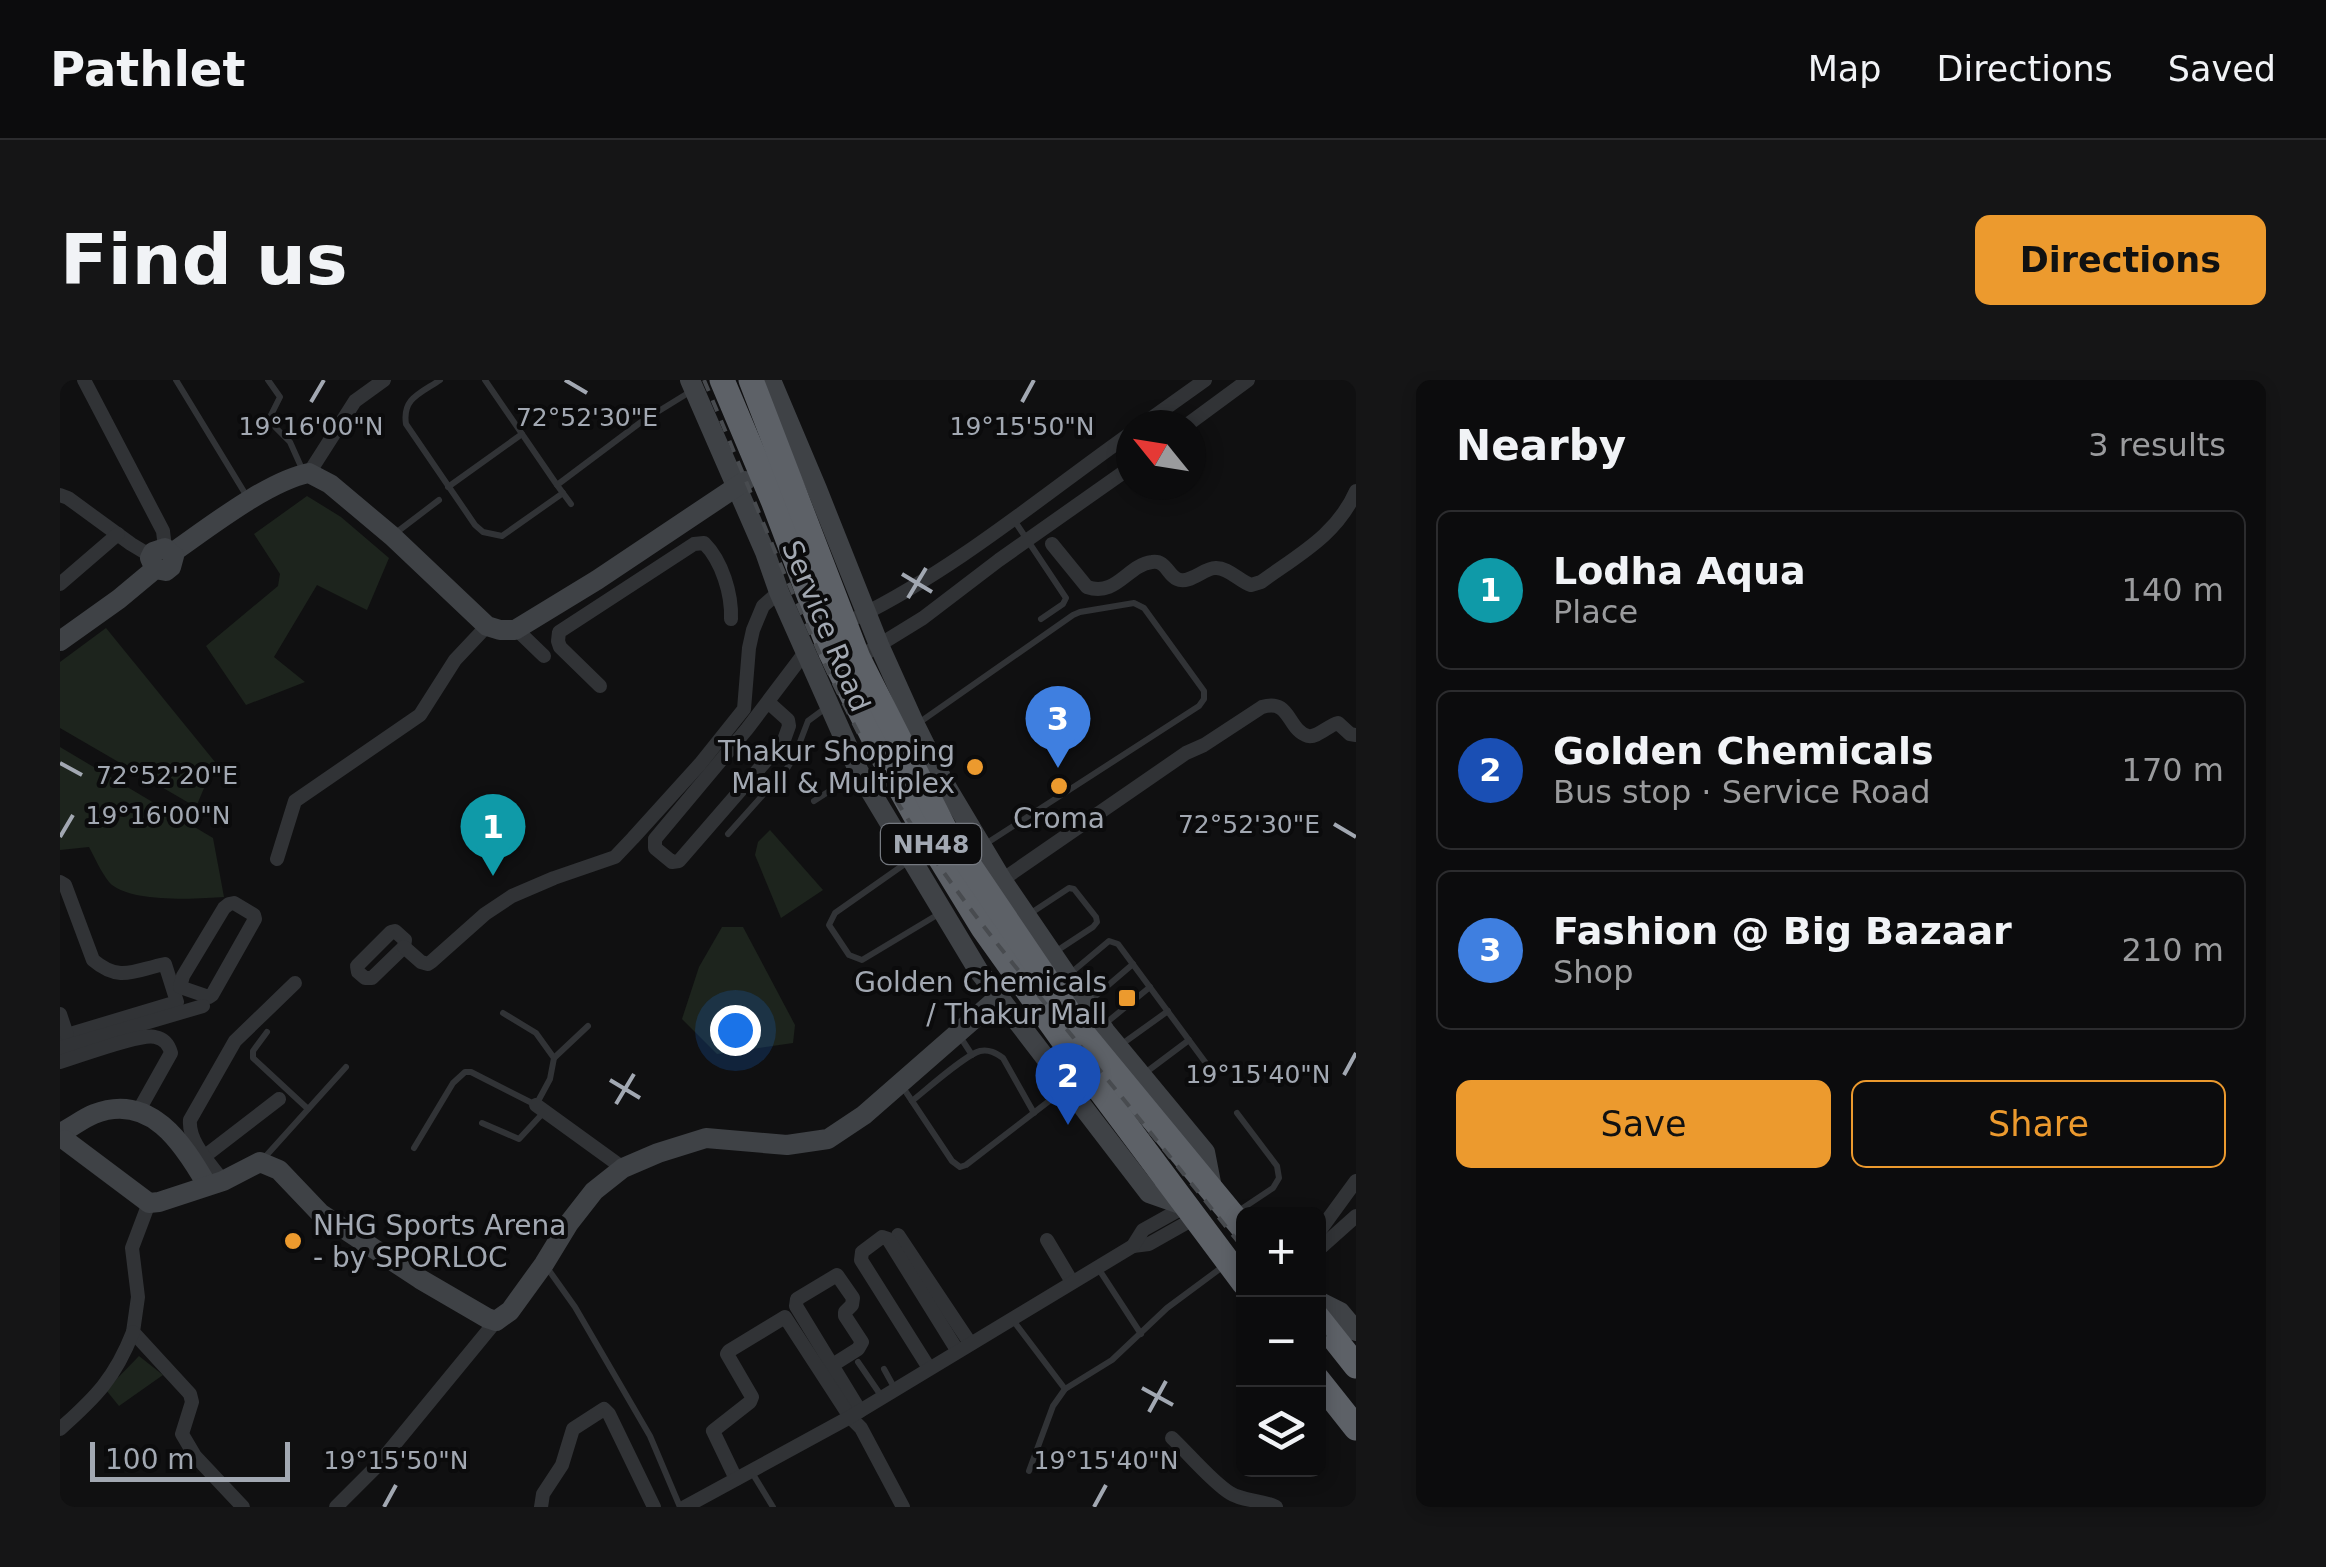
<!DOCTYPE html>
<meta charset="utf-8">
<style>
:root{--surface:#0c0c0d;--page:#151516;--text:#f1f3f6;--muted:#9a9b9d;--line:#2c2c2e;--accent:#ec9a2e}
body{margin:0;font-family:"DejaVu Sans",sans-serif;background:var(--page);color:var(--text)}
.controls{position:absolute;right:30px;bottom:30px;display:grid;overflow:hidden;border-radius:15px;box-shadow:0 5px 15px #0003}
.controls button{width:90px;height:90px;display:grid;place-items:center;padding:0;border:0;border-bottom:2px solid var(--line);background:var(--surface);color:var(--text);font:50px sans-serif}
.compass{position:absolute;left:1056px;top:30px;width:90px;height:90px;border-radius:50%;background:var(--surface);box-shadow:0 5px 15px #0003;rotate:300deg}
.scale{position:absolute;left:30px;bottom:25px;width:200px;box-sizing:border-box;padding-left:10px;border:5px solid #a2a8b2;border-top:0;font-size:28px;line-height:35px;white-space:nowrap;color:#a2a8b2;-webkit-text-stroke:8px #0b0b0c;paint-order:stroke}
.you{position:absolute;left:675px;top:650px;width:35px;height:35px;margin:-25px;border:8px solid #fff;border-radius:50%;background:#1a73e8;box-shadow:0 0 0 15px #1a73e833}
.badge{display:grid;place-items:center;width:65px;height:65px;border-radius:50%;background:var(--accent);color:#fff;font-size:32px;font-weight:700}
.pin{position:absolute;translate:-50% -82px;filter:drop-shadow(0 2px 5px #0008)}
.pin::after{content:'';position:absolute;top:52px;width:35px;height:30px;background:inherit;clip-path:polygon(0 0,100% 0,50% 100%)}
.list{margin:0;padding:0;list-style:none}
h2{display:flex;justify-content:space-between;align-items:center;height:130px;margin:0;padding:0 40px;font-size:42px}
h2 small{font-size:32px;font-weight:400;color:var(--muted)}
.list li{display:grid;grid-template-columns:65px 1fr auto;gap:30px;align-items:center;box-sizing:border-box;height:160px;margin:0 20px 20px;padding:0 20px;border:2px solid var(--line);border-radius:15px}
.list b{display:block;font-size:38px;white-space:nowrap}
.list p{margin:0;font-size:32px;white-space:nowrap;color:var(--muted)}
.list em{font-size:32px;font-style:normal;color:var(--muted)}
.actions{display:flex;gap:20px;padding:30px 40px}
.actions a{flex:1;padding:22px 0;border:2px solid var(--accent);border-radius:15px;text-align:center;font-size:35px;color:var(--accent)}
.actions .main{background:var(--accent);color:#111}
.icon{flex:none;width:55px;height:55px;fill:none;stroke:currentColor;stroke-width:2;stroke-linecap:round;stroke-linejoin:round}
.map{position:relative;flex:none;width:1296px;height:1127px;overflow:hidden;border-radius:15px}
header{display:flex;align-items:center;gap:60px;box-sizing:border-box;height:140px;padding:0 50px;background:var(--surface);border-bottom:2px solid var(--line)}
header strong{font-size:48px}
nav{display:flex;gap:55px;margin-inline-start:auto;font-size:35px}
.intro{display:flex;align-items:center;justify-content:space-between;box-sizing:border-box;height:240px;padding:0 60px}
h1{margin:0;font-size:70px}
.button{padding:25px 45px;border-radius:15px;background:var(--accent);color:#111;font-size:35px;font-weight:700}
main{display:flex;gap:60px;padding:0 60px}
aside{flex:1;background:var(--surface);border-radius:15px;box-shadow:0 5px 15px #0003}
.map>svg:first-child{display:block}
</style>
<header>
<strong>Pathlet</strong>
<nav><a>Map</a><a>Directions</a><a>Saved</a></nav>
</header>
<div class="intro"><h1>Find us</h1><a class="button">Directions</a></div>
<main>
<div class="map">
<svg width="1296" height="1127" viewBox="0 0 1296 1127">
<rect width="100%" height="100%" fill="#101011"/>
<g fill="#1d241d">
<polygon points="247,116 281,137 329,178 307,230 257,205 214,277 245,302 186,325 146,266 218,206 220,194 194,154"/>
<polygon points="46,248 155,382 136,427 0,348 0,282"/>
<path d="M0,367L153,458L164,517C137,519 67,523 49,502C41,492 35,478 29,467L0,470Z"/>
<polygon points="710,450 763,510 721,538 695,475 698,462"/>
<polygon points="662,547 683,547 735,645 733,663 657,674 622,639 639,587"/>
<polygon points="79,976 103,995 59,1026 46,1010"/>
</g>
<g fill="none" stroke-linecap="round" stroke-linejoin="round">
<g stroke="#313336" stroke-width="6">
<polyline points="116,0 186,115"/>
<polyline points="208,0 220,17 210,37 210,42 230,62 243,91"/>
<path d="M380,0C361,13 342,18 346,44L415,145L423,152L442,156L503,113"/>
<polyline points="425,0 497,105 581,42 633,10"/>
<polyline points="497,105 511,124"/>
<polyline points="388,107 462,54"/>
<polyline points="954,140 1006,218 1003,224 981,239"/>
<polyline points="333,155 379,120"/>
<polyline points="860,342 1013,235 1020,232 1074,223 1084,228 1144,311 1144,319 1139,326 927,463"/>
<polyline points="754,421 794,395"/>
<polyline points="668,454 728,387 735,375 748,341 767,327"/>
<polyline points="849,481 775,533 769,545 789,575 802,580 882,532"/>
<polyline points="968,535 1009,508 1014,509 1036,537 1037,542 1033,547 995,572"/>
<polyline points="1012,592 1049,561 1058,564 1151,690"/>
<polyline points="1031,620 1073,584"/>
<polyline points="1046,643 1090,607"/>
<polyline points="207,652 193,671 193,678 248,729"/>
<polyline points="899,655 912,675"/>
<polyline points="1062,664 1108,631"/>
<polyline points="494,678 528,646"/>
<polyline points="1085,693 1129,660"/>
<polyline points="842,706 892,781 900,787 906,785 1006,708"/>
<path d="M852,721C866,710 905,675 920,671C929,669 936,673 943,678L974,733"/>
<polyline points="422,743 459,759 484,732"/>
<polyline points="354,768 393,703 405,692 411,692 476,725 490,699 494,678 476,653 443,633"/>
<polyline points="205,777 286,687"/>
<polyline points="1177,832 1213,808 1219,798 1217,786 1177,733"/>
<polyline points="1038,888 1081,954"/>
<polyline points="488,889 515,927 590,1056 620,1127"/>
<polyline points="952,939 1005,1009"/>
<polyline points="798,982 822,1017"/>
<polyline points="824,989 835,1009"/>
<polyline points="691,1091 713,1127"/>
<polyline points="969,1091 993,1026 1005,1009 1052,980 1107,928 1165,885"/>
</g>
<g stroke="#313336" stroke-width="14">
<polyline points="24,0 103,151 105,168"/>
<polyline points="1082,45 1145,0"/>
<polyline points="1127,45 1188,0"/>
<polyline points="249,93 295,21 324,0"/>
<polyline points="0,115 8,118 71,164 91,176"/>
<path d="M992,164L1027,207C1057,217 1067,185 1092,182C1106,180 1107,194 1117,199C1129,205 1144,188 1155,188C1168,187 1179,201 1191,205L1201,202C1238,175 1277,155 1296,111"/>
<polyline points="0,204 58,154"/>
<path d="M798,237C897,188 982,116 1071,53"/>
<polyline points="456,249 484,276"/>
<polyline points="798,278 863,238 939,180 1071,87"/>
<path d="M540,306L500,267L498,261L499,252L634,164L644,163C662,181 672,214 671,239"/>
<polyline points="708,322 728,340 729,346 724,360 619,481 612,482 595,468 595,459 687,349 746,271"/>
<polyline points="217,479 235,421 360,335 395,280 427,246"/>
<path d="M942,500L1126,373L1144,365L1202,327C1231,318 1227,350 1248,356C1257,358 1269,345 1278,343L1290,354L1296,355"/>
<path d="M0,502L5,505L33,580C60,603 75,590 105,584L117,622L0,657"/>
<polygon points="174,523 194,535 195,539 152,615 149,617 120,607 123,596 164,528 169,524"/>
<polygon points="335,551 345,560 344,567 312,598 305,598 298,592 297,586 331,552"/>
<polyline points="344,567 361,582 368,584 371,582 425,534 452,516 494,498 555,477 573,458 640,384 684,329 689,268 693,250 703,226 719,212"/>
<polyline points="0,634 7,655"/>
<polyline points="0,668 143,626"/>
<path d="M0,682C18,677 80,653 95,657C105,659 109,665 111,673L79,730"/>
<polyline points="476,725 563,788"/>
<polyline points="145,776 219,719"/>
<path d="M163,801C150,783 128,762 130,740L175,661L235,603"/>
<polyline points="89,823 72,868 78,917 73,952 130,1014 132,1022 122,1054 135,1076 183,1127"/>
<polyline points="1258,853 1296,801"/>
<polyline points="838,855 910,963"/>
<polyline points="987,860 1012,902"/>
<polyline points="1073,866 1089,864 1135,838"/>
<polyline points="1258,870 1296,836"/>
<polyline points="771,986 798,969 802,962 785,936 785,932 792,925 793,918 777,895 737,919 736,926 800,1031"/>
<polyline points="869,988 801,880 802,872 822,857 828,859 897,970"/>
<path d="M0,1049C36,1017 55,998 73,952"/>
<path d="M1112,1058C1128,1073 1152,1102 1170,1113C1184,1122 1201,1119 1216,1127"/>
<polyline points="676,1099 653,1051 690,1022 692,1017 667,974 669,971 725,937 790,1037 801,1048 843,1127"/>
<polyline points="276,1127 316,1087 436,941"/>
<polyline points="481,1127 483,1114 502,1085 513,1049 544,1029 549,1034 594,1127"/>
<polyline points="625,1127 790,1037 1073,866 1083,850 1126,826"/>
</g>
<g stroke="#3f4246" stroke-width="20">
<polyline points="630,0 705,172 719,212 799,392 918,590 1089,813 1126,826"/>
<polyline points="711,0 757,109 819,265 855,345 884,403 942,500 1045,651 1145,772 1152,808"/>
<path d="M112,173C148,148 208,101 249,93L270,104L332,156L427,246L440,250H455L537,200L685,101"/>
<polyline points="0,261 59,219 95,189 106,191 111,187 114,176 105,168 93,172 90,178 95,189"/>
<path d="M6,750C15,745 24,738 34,734C90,712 123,763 147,805"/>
<polyline points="5,760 89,823 99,822 163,801 200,782 219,790 260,833 360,899 427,938 436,941 450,931 484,884 509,843 534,811 563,788 598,773 646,758 727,765 768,759 804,735 939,617"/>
<polyline points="1258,921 1280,932 1296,951"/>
</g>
<g stroke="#5d6167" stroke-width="25">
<polyline points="662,0 714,123 771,273 827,385 869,460 923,548 1013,674 1184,903"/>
<polyline points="691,0 798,278 884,448 1024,655 1184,849"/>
<polyline points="1258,938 1296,986"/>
<polyline points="1258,1000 1296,1048"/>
</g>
<g stroke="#484b4f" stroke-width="4" stroke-dasharray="12 10" stroke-linecap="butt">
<path d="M644,0C704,141 757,288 836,420C887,504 950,581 1013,657C1070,727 1127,798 1184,869"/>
<polyline points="1258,948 1272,965"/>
</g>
</g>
<path fill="none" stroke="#a2a8b2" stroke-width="4" d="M505,0L527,13M251,22L264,0M962,22L974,0M842,194L872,212M848,218L866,188M0,383L22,395M1274,444L1296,457M0,457L13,435M1284,695L1296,673M550,700L580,718M556,724L574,694M1082,1008L1113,1025M1089,1032L1106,1001M324,1127L336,1105M1034,1127L1046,1105"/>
<g fill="#ec9a2e" stroke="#0b0b0c" stroke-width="4">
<circle cx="915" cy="387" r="10"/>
<circle cx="999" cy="406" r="10"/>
<rect x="1057" y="608" width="20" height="20" rx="5"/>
<circle cx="233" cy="861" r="10"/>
</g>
<g text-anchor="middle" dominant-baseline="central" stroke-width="8" stroke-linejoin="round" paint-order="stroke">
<rect fill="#0b0b0c" stroke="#757980" stroke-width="2.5" x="821" y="444" width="100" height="40" rx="8"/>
<g font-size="25" font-weight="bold" fill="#a2a8b2">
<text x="871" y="464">NH48</text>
</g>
<g font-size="28" fill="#a2a8b2" stroke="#0b0b0c">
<text transform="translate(766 246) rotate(67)">Service Road</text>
</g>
<g font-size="28" fill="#a2a8b2" stroke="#0b0b0c" text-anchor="end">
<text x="895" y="371">Thakur Shopping<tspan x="895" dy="32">Mall &amp; Multiplex</tspan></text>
<text x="999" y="438" text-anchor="middle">Croma</text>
<text x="1047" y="602">Golden Chemicals<tspan x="1047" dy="32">/ Thakur Mall</tspan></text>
<text x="253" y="845" text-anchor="start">NHG Sports Arena<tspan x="253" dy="32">- by SPORLOC</tspan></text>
</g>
</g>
<g font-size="25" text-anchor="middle" fill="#a2a8b2" stroke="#0b0b0c" stroke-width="8" stroke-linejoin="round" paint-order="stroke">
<text x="527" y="46">72°52'30"E</text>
<text x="251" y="55">19°16'00"N</text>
<text x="962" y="55">19°15'50"N</text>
<text x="107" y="404">72°52'20"E</text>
<text x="98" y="444">19°16'00"N</text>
<text x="1189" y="453">72°52'30"E</text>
<text x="1198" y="703">19°15'40"N</text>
<text x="336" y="1089">19°15'50"N</text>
<text x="1046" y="1089">19°15'40"N</text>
</g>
</svg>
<div class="controls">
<button>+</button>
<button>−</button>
<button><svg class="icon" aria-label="layers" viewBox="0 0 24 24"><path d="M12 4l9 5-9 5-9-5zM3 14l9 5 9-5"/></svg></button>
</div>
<svg class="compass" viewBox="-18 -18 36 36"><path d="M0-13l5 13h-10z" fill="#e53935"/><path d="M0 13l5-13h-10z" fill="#9a9b9d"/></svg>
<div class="scale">100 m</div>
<div class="you"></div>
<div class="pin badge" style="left:433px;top:496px;background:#0f9aa8">1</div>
<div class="pin badge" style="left:1008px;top:745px;background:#1a4fb4">2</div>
<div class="pin badge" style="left:998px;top:388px;background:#3f7fe0">3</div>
</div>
<aside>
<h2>Nearby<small>3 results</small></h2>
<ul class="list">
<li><span class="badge" style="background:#0f9aa8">1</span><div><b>Lodha Aqua</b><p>Place</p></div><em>140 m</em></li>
<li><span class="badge" style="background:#1a4fb4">2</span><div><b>Golden Chemicals</b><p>Bus stop · Service Road</p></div><em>170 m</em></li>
<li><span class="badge" style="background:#3f7fe0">3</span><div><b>Fashion @ Big Bazaar</b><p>Shop</p></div><em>210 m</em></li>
</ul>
<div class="actions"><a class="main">Save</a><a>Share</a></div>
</aside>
</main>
